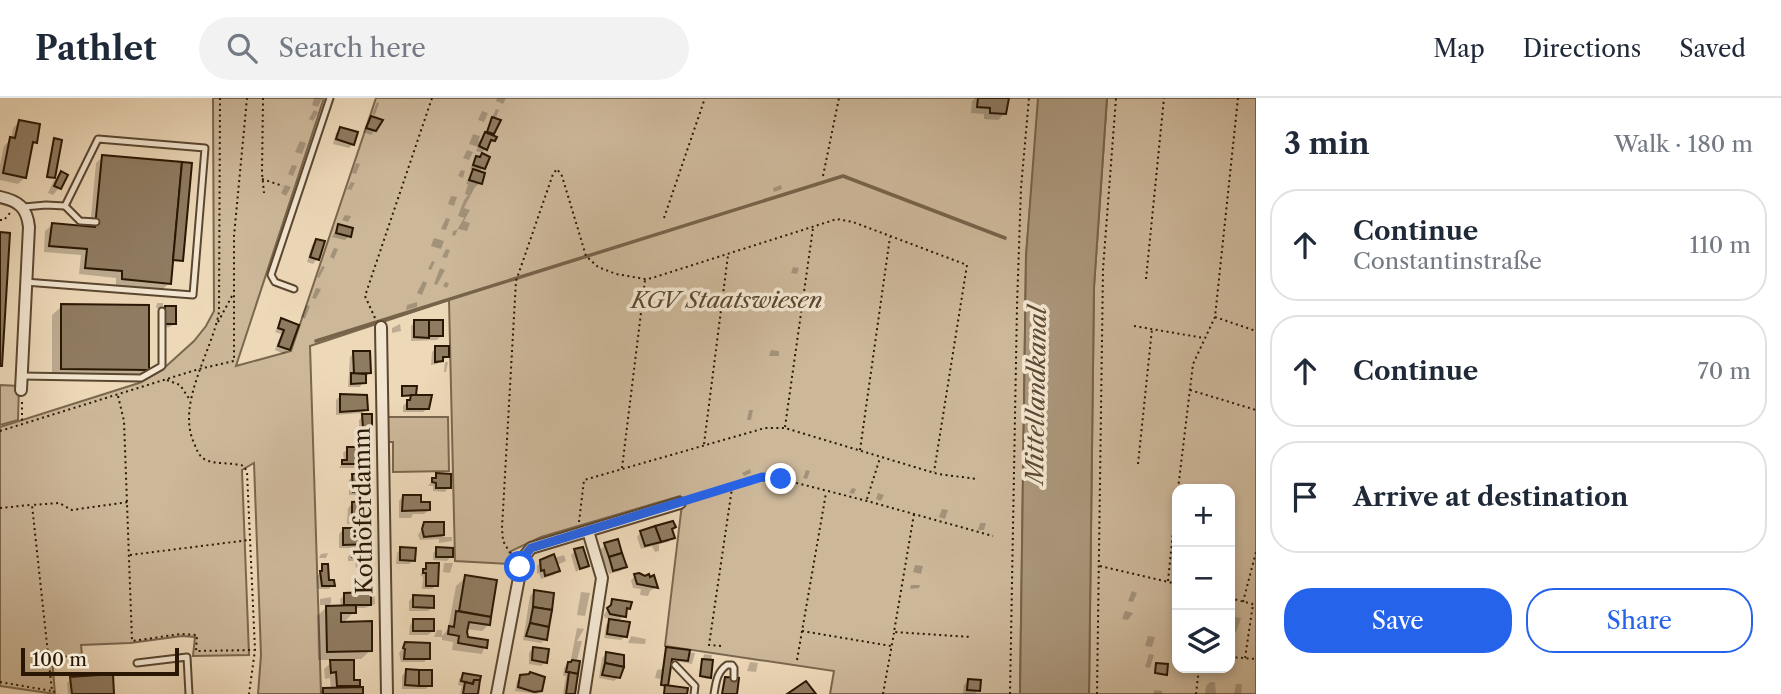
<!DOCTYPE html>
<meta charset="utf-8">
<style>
:root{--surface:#fff;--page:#f2f2f3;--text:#1f2937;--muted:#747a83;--line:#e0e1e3;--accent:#2563eb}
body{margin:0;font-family:"Libre Caslon Text",serif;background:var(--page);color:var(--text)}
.controls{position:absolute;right:21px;bottom:21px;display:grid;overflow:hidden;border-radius:14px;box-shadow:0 4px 10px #0003}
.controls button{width:63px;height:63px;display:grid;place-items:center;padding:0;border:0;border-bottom:2px solid var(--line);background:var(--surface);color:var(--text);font:35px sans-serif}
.scale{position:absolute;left:21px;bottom:18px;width:158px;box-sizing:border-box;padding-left:7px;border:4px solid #291703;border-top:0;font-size:19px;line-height:24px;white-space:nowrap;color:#291703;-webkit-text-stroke:5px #f3e6d1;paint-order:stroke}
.stop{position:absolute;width:21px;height:21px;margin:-16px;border:5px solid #2563eb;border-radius:50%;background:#fff}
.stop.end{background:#2563eb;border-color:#fff;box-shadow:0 2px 7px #0008}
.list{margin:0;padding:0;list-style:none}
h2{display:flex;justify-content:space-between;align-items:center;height:91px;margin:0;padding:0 28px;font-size:30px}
h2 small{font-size:23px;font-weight:400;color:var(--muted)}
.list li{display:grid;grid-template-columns:46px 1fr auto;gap:21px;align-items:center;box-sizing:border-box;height:112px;margin:0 14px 14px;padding:0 14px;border:2px solid var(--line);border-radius:28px}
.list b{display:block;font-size:26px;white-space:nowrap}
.list p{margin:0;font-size:23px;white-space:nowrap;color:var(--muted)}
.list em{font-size:23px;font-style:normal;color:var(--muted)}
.actions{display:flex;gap:14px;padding:21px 28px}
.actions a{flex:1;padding:16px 0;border:2px solid var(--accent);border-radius:28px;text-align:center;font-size:24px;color:var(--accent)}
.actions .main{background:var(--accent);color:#fff}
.icon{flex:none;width:38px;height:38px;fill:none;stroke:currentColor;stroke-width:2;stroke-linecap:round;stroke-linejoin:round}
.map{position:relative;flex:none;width:1256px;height:596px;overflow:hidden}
header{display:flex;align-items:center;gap:42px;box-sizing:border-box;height:98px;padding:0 35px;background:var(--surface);border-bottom:2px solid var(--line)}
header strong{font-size:33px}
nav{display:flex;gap:38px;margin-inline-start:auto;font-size:24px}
.search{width:490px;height:63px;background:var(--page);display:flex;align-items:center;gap:18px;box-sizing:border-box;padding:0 24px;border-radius:38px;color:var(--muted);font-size:26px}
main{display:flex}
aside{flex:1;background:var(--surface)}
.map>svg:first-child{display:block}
</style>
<header>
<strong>Pathlet</strong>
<div class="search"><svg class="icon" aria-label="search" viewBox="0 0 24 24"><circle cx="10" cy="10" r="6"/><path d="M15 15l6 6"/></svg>Search here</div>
<nav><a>Map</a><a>Directions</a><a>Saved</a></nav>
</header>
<main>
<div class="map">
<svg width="1256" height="596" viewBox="0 0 1256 596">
<rect width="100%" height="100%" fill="#edd8b8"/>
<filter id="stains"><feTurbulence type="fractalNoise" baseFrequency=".00286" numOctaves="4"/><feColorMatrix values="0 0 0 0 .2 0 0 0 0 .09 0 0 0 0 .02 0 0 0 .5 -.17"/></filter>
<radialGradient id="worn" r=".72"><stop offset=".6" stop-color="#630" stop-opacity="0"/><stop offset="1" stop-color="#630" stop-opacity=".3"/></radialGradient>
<g fill="#ccb799" stroke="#7a674e" stroke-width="2" fill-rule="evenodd">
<polygon points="213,0 324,0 236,268 291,253 376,0 1039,0 1026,158 1020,596 830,596 834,573 665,548 682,406 680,398 541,439 511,453 512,466 455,463 449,202 310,248 321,596 258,596 261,557 254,365 242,372 249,557 193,558 195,539 182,538 130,545 81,547 82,557 52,560 55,596 0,588 0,329 139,285 162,272 194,243 206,228 214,213"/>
<path d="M1107,0H1256V596H1089L1094,189ZM1177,391H1230V570H1177Z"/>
<polygon points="0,287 19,288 18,322 0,327"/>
<polygon points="387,319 448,319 449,373 393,374 393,344 387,344"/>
</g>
<polygon fill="#aa967a" stroke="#76634a" stroke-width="2" points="1038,0 1107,0 1094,189 1089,596 1020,596 1026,158"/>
<g fill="#0003">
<polygon points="314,0 322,0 318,9 312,7"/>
<polygon points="497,0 506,0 503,6 496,3"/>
<polygon points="975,0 1006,0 1005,15 998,22 984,21 984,16 971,15 972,3"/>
<polygon points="377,4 379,5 375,17 372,16"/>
<polygon points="496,11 499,12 489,38 494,43 488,46 482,55 476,53 478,49 469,46 473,36 480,38 478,44 484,38"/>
<polygon points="314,12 318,14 313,23 309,21"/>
<polygon points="482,13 488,15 484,24 478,22"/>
<polygon points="371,20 375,32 371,37 363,34"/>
<polygon points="20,23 35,44 31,49 25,79 18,86 0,82 0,67 4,48 11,41 13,30"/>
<polygon points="340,31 353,46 349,50 333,46 336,35"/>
<polygon points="54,42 53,79 51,81 46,80"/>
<polygon points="300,43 306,45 302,56 295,54"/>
<polygon points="467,52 473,54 469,62 463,60"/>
<polygon points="103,59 182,162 171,163 169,185 162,192 116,188 116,180 79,176 81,157 44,154 45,133 52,127 90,130 96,65"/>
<polygon points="476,60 488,60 479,75 480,85 475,89 464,110 470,112 464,123 470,125 467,133 458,131 455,138 452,137 453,133 457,132 464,120 458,118 464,102 468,97 465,96 468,86 466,86 473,72 470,71"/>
<polygon points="356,65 360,66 356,76 352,75"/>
<polygon points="292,67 297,68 293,78 288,76"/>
<polygon points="461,72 465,73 463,80 458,78"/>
<polygon points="61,75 59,90 53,97 48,95 54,82"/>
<polygon points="351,84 355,85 351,92 347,91"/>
<polygon points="285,87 291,89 286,98 281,95"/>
<polygon points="781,87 782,91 774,94 773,90"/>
<polygon points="451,98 457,99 454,108 448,106"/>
<polygon points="345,117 351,118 348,124 342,122"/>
<polygon points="446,120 450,121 446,132 441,131"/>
<polygon points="339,128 349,138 345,142 332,139"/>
<polygon points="434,140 444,143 441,151 431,148"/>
<polygon points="316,143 317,161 313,166 307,164 312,147"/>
<polygon points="334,150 338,151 334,161 330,159"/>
<polygon points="446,151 450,152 447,160 442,159"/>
<polygon points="432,163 435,164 431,172 428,171"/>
<polygon points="322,168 325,169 319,180 317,179"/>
<polygon points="793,169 799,170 797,176 791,175"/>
<polygon points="440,170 445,172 437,187 434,186"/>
<polygon points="423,183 427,185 422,197 417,195"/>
<polygon points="445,184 449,185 447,190 443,188"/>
<polygon points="316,190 321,191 316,201 312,200"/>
<polygon points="417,204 417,209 406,212 407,207"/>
<polygon points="157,205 163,205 163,211 156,210"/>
<polygon points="306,207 310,208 305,221 301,219"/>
<polygon points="62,208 147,271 138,280 52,280 52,217"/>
<polygon points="166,210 175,225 170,229 161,230 161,214"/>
<polygon points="281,222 297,228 289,251 284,256 275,252 281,236 275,234"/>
<polygon points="415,224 441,238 437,242 411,243 411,228"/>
<polygon points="400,226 401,233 392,235 392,230"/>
<polygon points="436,250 447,259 437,266 431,267 432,254"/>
<polygon points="771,252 779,253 779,258 769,258"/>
<polygon points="354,255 369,275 360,289 348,289 350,259"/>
<polygon points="445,264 448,264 446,274 444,274"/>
<polygon points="403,289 415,296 428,310 423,314 403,314 403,308 412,298 401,298"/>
<polygon points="340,298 366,311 362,315 336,317 336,302"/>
<polygon points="749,312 753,312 751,322 747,322"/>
<polygon points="363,318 370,329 366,333 359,334 359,322"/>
<polygon points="348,351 371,365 370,370 357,372 356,370 339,370 344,363 343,355"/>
<polygon points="750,371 751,375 744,378 742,375"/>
<polygon points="806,372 810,373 807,381 803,380"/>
<polygon points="437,377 449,389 445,394 433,393 433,388 428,388"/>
<polygon points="353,378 368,378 368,403 365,405 369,419 358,426 347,426 348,410 353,405 364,405 363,397 349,397 349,382"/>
<polygon points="852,390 856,391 854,396 849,395"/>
<polygon points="878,395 884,397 881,403 876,401"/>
<polygon points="403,398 419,406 429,412 424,416 413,416 411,420 399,420 399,403"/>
<polygon points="942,411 948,412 945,421 939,419"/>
<polygon points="980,425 986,425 984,432 978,432"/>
<polygon points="425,426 443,426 443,439 452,439 452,443 439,445 439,441 420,442 418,437"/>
<polygon points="343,432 368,446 364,450 339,450 339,436"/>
<polygon points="670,432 673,439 668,444 659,446 659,453 655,454 652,448 641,451 637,439 641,434"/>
<polygon points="605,447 625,469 620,473 609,476 606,468 595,472 592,461"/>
<polygon points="401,451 414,462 409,466 396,466 397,455"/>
<polygon points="437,451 451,458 447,463 433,462 433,455"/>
<polygon points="575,453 587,467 576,474 571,457"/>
<polygon points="352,454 369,465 365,470 356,470 355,463 348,463 348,459"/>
<polygon points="328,455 326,460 319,460 321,456"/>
<polygon points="564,457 566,463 557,467 558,472 554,477 541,481 539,475 537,476 537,468 541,464"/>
<polygon points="444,465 453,465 450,475 443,474"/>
<polygon points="427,467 436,487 432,491 422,491 423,479 420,477"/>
<polygon points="915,467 923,468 921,476 913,474"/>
<polygon points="323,468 327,484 333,487 329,491 318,491 317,479"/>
<polygon points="635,478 656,489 650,493 648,498 640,497 641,491 633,490 631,482"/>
<polygon points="466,479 489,518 488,527 482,533 466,531 466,540 486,543 482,556 452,552 453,544 442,542 442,539 434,539 437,532 442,532 442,538 448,531 456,488"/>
<polygon points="911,487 920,487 919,490 910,491"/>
<polygon points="352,491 362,491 359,496 370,496 369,492 374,491 375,506 365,510 354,510 354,514 342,526 371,552 361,561 352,561 352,583 358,583 361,596 319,596 324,591 331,591 330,580 325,581 324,571 334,562 318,562 317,518 329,507 320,507 320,501 331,499 331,505 327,509 341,509 340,501 345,497 351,497"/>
<polygon points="1132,493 1137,495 1133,504 1128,503"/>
<polygon points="534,494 545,541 541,545 523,542 530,498"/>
<polygon points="581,494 590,495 585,518 577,517"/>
<polygon points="413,499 432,509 428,513 409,513 409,503"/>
<polygon points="613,503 629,510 618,524 626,538 621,542 604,540 606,527 612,521 605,520 604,517"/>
<polygon points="1125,513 1133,515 1128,522 1122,521"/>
<polygon points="1235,519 1241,520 1236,534 1230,532"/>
<polygon points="414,522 433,533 428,537 409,537 410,527"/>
<polygon points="577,530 584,531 577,543 582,543 577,562 571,561"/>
<polygon points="631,538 646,541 645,546 628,545"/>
<polygon points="1148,538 1155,539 1152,549 1145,548"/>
<polygon points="406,546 428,560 424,564 401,564 399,555"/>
<polygon points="533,550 546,564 541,568 529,566 529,555"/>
<polygon points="666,551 695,555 692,566 670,562 666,589 686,596 663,596 664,588 660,588 661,581 655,580 657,572 662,571"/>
<polygon points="606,556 619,579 614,583 599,580 602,560"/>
<polygon points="704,556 712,557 708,581 699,579"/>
<polygon points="1149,556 1154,557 1150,570 1145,569"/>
<polygon points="750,564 758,565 756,574 747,573"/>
<polygon points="568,565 573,596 563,596 566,578 563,578 564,570"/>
<polygon points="406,573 430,587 426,591 402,591 402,578"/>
<polygon points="463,577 476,596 460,596 462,588 458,587 459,581"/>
<polygon points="521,578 541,592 537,596 515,593 517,583"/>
<polygon points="71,581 113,596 68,596 67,585"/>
<polygon points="968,583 978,592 975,596 963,596 964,587"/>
<polygon points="1210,584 1215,584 1216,596 1205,596 1206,588"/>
<polygon points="1236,586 1242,586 1241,596 1234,596"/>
<polygon points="1155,592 1162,593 1162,596 1153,596"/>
</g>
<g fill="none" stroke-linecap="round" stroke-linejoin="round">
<polyline stroke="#76634a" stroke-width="3.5" points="316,243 843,78 1005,140"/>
</g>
<g fill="#8f7b61" stroke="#291703" stroke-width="2">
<polygon points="978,0 1009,0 1006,16 990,15 990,10 977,9"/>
<polygon points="371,18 383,22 376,33 366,30"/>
<polygon points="492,19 501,22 494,36 487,34"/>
<polygon points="19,22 40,26 37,45 33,44 26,80 3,75 10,39 15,40"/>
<polygon points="340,29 358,34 354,47 336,41"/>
<polygon points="485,34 497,39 495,43 491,42 487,52 479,48"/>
<polygon points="54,40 62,42 55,80 47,79"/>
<polygon points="482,55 490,59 485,71 473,67 476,58 480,59"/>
<polygon points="102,57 182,64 171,186 122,181 122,173 85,170 87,151 49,148 52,125 95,129"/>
<polygon points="182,64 192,65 183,163 173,162"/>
<polygon points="473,71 485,75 482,86 469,82"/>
<polygon points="61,73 68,77 61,91 54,88"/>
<polygon points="338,126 353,130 351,139 336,135"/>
<polygon points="0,134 10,135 2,268 0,268"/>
<polygon points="316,141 325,143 319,162 310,159"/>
<polygon points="61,206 149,207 149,272 61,271"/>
<rect x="165" y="208" width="11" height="18"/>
<polygon points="281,220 299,227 290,252 278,248 284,232 278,230"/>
<polygon points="414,222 429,222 429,240 414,239"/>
<rect x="429" y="222" width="14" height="16"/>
<polygon points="435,248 449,248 449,259 443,259 443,263 435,264"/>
<polygon points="353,253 370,253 371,275 354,276"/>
<polygon points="351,275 366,276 366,285 351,286"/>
<polygon points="402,288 417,288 416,297 402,298"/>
<polygon points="340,296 367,297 368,312 340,314"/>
<polygon points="411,297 432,297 429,311 407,311 407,302 410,302"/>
<polygon points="362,316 372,316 372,330 363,330"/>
<polygon points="347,349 372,349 372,366 342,366 342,362 347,362"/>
<polygon points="436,375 451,376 451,390 436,390 436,385 432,384 432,380 436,380"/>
<polygon points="352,376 370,376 370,393 353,394"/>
<polygon points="403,397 421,397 421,404 430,404 430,412 402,413"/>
<polygon points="370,403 371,420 352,421 352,404"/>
<polygon points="673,423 676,429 672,431 675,440 661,444 655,428"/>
<polygon points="424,424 444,424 444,437 424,439 422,431"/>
<polygon points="655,428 661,444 645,448 640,433"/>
<polygon points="343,430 369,430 370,446 343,447"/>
<polygon points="618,441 622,455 609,459 604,445"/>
<polygon points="400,449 416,450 415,463 400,462"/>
<polygon points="436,449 453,450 453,459 436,459"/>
<polygon points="583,449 589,468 580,471 574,451"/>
<polygon points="371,452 371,466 361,467 359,466 359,459 352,459 352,453"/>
<polygon points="622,455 627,469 613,473 609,459"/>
<polygon points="554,456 560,473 545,478 544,472 541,473 540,462"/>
<polygon points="426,465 439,465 438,488 426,488 426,475 423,475 423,471 426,471"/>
<polygon points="322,466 328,466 329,482 334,482 335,488 322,488 320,473 322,473"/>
<polygon points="639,475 645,478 649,476 650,479 654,477 658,490 637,486 634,476"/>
<polygon points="465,477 497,482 491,519 459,513"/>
<polygon points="534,492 554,495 552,512 533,509"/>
<polygon points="371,494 371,507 344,507 344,495"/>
<polygon points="413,497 434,498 434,510 413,509"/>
<polygon points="612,501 632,504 630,511 627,510 626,519 610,516 607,510 611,507"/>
<polygon points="356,507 356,515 341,515 341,524 372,523 372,553 327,554 326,508"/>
<polygon points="533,509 552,512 549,529 530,525"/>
<polygon points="456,513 491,519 490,527 469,524 467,534 468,539 488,542 487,550 458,545 459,538 448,536 449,528 454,529"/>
<rect x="413" y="521" width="21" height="12"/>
<polygon points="609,521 630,524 627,539 607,536"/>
<polygon points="530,525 549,529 547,542 526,538"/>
<polygon points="405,544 430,545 430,561 404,561 405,551 403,550"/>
<polygon points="533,549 549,551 547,565 532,562"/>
<polygon points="666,549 690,552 688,563 672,561 668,588 661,587"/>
<polygon points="606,554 624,557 624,569 605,565"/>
<polygon points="702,561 713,562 711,580 700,578"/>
<polygon points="330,562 354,562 354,582 360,582 360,588 337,588 336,574 331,575"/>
<polygon points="572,562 580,563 578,576 566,574 568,564 571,564"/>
<polygon points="605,565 624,569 620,580 602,577"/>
<polygon points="1156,565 1168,566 1167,577 1155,575"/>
<polygon points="406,571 419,572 419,588 405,587"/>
<rect x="419" y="572" width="13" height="16"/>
<polygon points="530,574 545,579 542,593 534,594 518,589 520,577 529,576"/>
<polygon points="569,574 578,576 575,596 566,596"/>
<polygon points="463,575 481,578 480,582 474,582 473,586 461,583"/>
<polygon points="113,576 114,596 72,596 70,579"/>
<polygon points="725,579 739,580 737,596 722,596"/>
<polygon points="968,581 981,582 980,593 967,592"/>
<polygon points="474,582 480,582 478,596 463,596 465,584 473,586"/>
<polygon points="806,583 816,596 787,596"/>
<polygon points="665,587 688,590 687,596 664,596"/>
<polygon points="363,589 363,596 323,596 323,590"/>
</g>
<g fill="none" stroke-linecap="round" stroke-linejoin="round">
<defs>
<g id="lane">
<polyline points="65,108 80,123 96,124"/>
<polyline points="24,109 46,107 65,108 98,41 205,50 193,197 25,184"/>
<polyline points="294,191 275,184 271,177 330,0"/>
<polyline points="22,278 141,280 162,268 162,213"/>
<polyline points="137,565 187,559 189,596"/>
<polyline points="675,567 695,588 694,596"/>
<path d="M714,596C716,584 717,574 727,567H732L734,570V580"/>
</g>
<g id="street">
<path d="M0,99C19,103 27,110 29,129L21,292"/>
<polyline points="381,229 387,596"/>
<polyline points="497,596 521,469 524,459 531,450 680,405"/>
<polyline points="584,596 602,480 588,433"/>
</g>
</defs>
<use href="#lane" stroke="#5a4730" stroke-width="9"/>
<use href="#street" stroke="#5a4730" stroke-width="14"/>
<g stroke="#291703" stroke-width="2" stroke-dasharray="2 3.5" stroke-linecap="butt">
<path d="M220,0L219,214C212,254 176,305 194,345C197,352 199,359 206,362C218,367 232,364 244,368L247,374L255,552L249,596"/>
<polyline points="263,0 262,75 264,95"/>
<polyline points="823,78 839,0"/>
<polyline points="262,81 283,88"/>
<polyline points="664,120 705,0"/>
<polyline points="0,122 4,122 10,115"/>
<polyline points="1146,181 1164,0"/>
<polyline points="1215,219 1256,233"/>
<polyline points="375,220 365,198 432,0"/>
<polyline points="218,224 232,198"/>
<polyline points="1134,228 1204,240"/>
<polyline points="167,282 180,287 190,302"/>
<polyline points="1190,292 1256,312"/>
<polyline points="118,298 124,323 132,543 181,536 197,537 196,553 254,552"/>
<polyline points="22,304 22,326"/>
<polyline points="785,329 813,130"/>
<polyline points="0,333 199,271 234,263 234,138 247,0"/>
<polyline points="704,346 728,157"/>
<polyline points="860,352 890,139"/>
<polyline points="1138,366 1152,231"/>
<polyline points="622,370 645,182"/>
<polyline points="1178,391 1193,266 1215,219 1238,0"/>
<polyline points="690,401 762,379 781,381 867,403 993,438"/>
<polyline points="867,401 880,360"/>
<polyline points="0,410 30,407"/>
<polyline points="914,416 894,534 971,539"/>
<polyline points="579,424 584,382 765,330 785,330 938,376 977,381"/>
<polyline points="130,457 249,442"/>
<polyline points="513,460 503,443 502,430 516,183 553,76 557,71 562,78 586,158 598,169 616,176 645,181 652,180 837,121 853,124 967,167 934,374"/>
<polyline points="1100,468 1177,486"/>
<polyline points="1168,483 1177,394"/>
<polyline points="1230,500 1256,507"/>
<polyline points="1243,504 1256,454"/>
<polyline points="802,533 891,548"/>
<polyline points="721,548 709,547 732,390"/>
<polyline points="1230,559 1256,561"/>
<polyline points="1245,560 1253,506"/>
<polyline points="797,562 826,395"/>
<polyline points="0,584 52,593 32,407 59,405 72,412 128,404"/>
<polyline points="53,593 58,596"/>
<polyline points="883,596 894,535"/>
<polyline points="1010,596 1017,208 1021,90 1029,0"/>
<polyline points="1097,596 1103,171 1116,0"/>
<polyline points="1196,596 1199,570"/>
</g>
<use href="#lane" stroke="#f3e6d1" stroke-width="5"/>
<use href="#street" stroke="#f3e6d1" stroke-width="10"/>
</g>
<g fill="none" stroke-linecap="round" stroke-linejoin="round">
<polyline stroke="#2563eb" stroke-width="9" points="520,469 524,459 531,450 762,379 781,381"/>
</g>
<g text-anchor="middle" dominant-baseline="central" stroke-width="7" stroke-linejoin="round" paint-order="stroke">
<g font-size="23" font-style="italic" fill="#5a4730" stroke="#f3e6d1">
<text x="727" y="202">KGV Staatswiesen</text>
</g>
<g font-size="23" fill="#291703" stroke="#f3e6d1">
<text transform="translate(363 413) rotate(-91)">Kothöferdamm</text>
</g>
<g font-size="24" font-style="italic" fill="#5d4a33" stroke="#f3e6d1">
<text transform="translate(1036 297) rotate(-89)">Mittellandkanal</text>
</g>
</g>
<rect width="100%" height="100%" filter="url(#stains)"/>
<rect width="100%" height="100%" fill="url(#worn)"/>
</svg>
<div class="controls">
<button>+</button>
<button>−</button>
<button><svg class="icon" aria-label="layers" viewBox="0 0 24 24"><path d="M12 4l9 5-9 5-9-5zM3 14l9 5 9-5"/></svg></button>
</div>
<div class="scale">100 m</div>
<div class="stop" style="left:520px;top:469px"></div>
<div class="stop end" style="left:781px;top:381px"></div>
</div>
<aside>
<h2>3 min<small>Walk · 180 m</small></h2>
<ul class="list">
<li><svg class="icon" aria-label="ahead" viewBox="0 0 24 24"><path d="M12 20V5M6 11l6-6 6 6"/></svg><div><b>Continue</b><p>Constantinstraße</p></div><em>110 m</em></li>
<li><svg class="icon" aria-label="ahead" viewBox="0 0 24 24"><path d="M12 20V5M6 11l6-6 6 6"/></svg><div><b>Continue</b></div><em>70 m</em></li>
<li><svg class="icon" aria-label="arrive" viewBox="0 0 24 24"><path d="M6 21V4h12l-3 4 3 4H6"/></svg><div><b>Arrive at destination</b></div></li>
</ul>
<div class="actions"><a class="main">Save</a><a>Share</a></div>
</aside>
</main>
